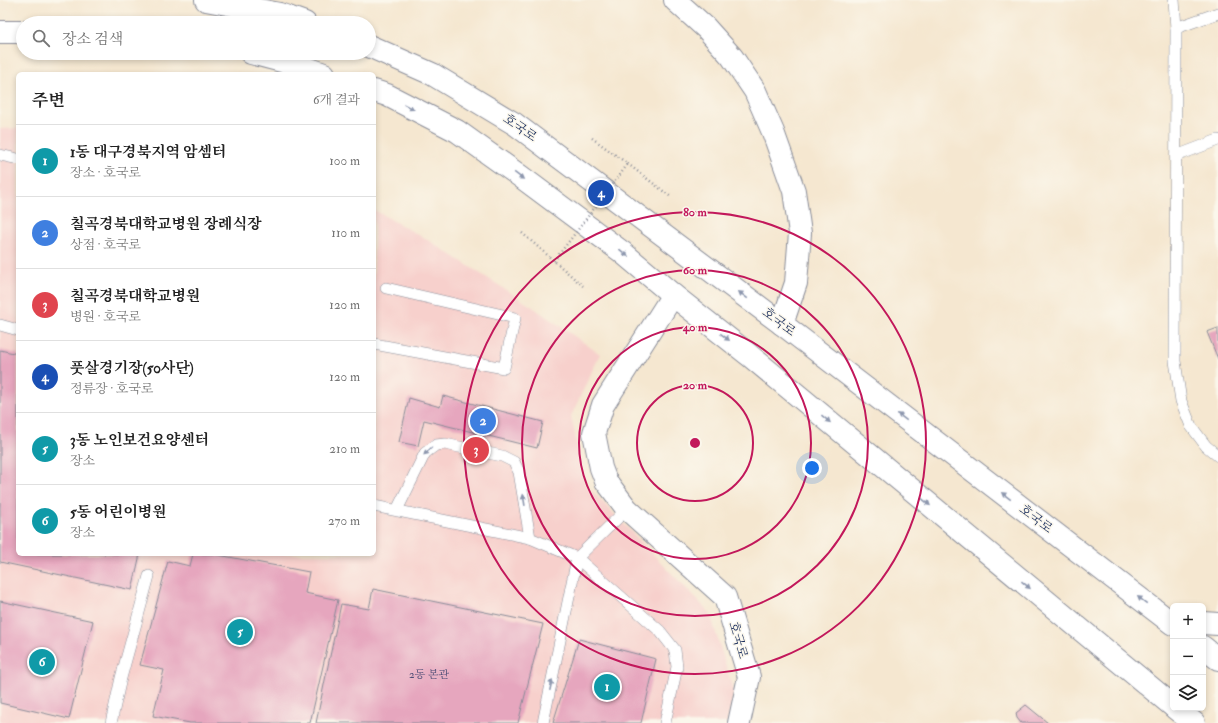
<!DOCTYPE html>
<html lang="ko">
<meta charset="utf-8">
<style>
:root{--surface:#fff;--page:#f6f6f6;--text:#222;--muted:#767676;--line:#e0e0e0;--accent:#db2777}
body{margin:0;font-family:"IM FELL Double Pica","Noto Serif KR",serif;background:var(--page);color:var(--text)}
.controls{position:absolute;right:12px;bottom:12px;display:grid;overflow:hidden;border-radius:6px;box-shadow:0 2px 6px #0003}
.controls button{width:36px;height:36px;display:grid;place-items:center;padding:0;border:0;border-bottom:1px solid var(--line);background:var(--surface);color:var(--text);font:20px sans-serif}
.you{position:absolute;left:812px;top:468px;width:14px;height:14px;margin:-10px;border:3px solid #fff;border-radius:50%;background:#1a73e8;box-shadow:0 0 0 6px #1a73e833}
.badge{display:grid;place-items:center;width:26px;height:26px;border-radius:50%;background:var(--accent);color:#fff;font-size:13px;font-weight:700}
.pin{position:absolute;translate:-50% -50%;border:2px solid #fff;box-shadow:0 1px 4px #0006}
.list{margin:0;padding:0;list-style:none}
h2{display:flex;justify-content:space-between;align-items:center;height:52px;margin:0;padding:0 16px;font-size:17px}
h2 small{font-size:13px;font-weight:400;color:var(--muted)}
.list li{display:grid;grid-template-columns:26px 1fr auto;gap:12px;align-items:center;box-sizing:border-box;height:72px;padding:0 16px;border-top:1px solid var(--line)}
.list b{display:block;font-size:15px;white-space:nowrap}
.list p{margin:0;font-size:13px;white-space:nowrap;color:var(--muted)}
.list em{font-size:13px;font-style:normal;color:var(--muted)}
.icon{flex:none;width:22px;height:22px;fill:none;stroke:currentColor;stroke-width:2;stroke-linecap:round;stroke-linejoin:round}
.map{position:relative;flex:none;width:1218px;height:723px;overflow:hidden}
.search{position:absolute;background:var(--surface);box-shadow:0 2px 6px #0003;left:16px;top:16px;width:360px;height:44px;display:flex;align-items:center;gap:10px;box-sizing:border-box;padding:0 14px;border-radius:22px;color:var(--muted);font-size:15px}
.panel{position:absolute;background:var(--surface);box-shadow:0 2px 6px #0003;left:16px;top:72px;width:360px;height:484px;border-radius:6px}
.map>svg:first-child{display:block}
</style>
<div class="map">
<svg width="1218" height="723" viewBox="0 0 1218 723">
<rect width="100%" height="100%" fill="#fbf7ec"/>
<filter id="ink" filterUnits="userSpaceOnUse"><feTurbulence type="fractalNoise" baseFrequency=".025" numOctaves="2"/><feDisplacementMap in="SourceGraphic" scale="8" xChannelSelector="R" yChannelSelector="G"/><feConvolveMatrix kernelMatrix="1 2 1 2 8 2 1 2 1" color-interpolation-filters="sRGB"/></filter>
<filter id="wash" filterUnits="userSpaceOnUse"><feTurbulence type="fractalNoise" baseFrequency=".012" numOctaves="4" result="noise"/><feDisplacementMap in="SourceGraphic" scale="16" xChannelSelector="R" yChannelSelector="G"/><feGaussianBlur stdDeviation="0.9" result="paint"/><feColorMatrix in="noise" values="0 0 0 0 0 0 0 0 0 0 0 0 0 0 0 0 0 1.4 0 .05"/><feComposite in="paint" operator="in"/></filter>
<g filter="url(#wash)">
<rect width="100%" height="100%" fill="#f5e7d0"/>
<polygon fill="#f7d0cc" points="18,128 18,554 374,554 374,210 431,242 531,306 600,354 571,416 585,484 710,613 734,693 727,723 0,723 0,129"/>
<g id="blocks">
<g fill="#e6a6be">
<polygon points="1218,328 1218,359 1207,332"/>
<polygon points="0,350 18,354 18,554 140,554 132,590 0,562"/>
<polygon points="443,396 543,422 537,448 424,420 418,446 399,442 409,398 440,407"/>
<polygon points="193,554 213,554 309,572 305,593 338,600 310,723 190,723 153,716 164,670 140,665 168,561 190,566"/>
<polygon points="373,589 543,624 518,723 316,723 341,604 369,609"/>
<polygon points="0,601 93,621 69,719 0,703"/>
<polygon points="579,639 656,659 641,723 553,723"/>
<polygon points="1026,705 1048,723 1021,723 1017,718 1016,713"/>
</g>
</g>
</g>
<g filter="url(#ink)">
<use href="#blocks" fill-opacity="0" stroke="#888b97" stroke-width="1"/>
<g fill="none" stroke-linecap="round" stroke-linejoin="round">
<defs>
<g id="service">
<polyline points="1174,0 1176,28 1175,361 1181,401 1191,426 1206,446 1218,456"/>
<polyline points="1176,28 1218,13"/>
<polyline points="0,155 18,159"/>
<polyline points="1176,156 1218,140"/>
<polyline points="0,325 18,330"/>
<polyline points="374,344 504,368 515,318 386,288"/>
<polyline points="374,506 530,538 577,558 543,723"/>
<polyline points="627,509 577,558 660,631 675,650 677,667 665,723"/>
<polyline points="397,510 425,453 436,445 445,444 502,456 514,462 519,472 530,538"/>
<polyline points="111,723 121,678 149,576"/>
</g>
<g id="minor">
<polyline points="675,0 706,28 732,57 755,91 773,132 794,191 800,233 796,283 782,324"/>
<polyline points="673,295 603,405 594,433 601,468 606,481 627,509 725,597 749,677 739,723"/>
</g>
<g id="secondary">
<polyline points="206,0 280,14 305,23"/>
<polyline points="0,32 23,32"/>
<polyline points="369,46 432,74 515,124 782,324 1173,624"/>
<polyline points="251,53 301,66 324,74"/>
<polyline points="374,91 387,95 457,131 520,176 622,252 673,295 749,355 1173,706"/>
<polyline points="1203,623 1218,624"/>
<polyline points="1203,647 1218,659"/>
<polyline points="1175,708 1194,723"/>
</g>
</defs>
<use href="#service" stroke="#888b97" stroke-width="12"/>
<use href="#minor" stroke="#888b97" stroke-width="24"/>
<use href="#secondary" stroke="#888b97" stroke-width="24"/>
<g stroke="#888b97" stroke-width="2.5" stroke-dasharray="1 3" stroke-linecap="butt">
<polyline points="592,138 628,164 671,197"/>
<polyline points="522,233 583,286"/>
</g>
<use href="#service" stroke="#fff" stroke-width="11"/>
<use href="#minor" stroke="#fff" stroke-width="22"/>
<use href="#secondary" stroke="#fff" stroke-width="22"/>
<polyline stroke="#888b97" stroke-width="2.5" stroke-dasharray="1 3" stroke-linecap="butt" points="554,261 628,164"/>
</g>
<defs><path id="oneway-solid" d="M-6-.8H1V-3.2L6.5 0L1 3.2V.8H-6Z"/></defs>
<g fill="#8d97ae">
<use href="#oneway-solid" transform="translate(409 107) rotate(27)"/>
<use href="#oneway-solid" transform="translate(519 176) rotate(36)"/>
<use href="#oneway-solid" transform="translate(624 253) rotate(39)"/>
<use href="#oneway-solid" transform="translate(743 295) rotate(-143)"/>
<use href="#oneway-solid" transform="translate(725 337) rotate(38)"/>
<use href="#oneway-solid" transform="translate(902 417) rotate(-143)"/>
<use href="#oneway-solid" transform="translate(826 419) rotate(40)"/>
<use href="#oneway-solid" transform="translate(428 451) rotate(137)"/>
<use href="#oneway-solid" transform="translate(1006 496) rotate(-143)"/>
<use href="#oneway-solid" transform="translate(524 500) rotate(-99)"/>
<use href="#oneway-solid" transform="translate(926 502) rotate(40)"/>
<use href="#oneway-solid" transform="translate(1026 585) rotate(40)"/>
<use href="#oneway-solid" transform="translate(1142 600) rotate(-143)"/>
<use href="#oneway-solid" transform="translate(551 685) rotate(-78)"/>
</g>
</g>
<g fill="none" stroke="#c2185b" stroke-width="2">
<circle cx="695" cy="443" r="58"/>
<circle cx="695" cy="443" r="116"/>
<circle cx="695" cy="443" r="173"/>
<circle cx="695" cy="443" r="231"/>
</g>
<g text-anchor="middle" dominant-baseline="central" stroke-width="3" stroke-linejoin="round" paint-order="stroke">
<g font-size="11" fill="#4e4d76">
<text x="429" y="674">2동 본관</text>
</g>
<g font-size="13" fill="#1b2f5e" stroke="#fbf7ec">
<text transform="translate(520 128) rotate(35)">호국로</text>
<text transform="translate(779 322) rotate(37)">호국로</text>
<text transform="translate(1036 519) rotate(37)">호국로</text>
<text transform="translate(738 640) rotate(74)">호국로</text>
</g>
</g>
<circle cx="695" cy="443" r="6" fill="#c2185b" stroke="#fbf7ec" stroke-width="2"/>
<g font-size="12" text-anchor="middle" font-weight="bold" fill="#c2185b" stroke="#fbf7ec" stroke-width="3" stroke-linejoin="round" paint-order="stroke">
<text x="695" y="216">80 m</text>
<text x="695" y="274">60 m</text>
<text x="695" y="331">40 m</text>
<text x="695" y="389">20 m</text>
</g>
</svg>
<div class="controls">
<button>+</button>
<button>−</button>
<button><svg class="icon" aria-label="layers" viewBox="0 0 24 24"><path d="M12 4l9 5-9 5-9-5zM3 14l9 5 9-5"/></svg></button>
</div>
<div class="you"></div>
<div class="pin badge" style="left:607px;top:687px;background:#0f9aa8">1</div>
<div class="pin badge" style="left:483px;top:421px;background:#3f7fe0">2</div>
<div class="pin badge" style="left:476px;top:450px;background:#e0444e">3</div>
<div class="pin badge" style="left:601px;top:193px;background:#1a4fb4">4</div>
<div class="pin badge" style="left:240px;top:632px;background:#0f9aa8">5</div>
<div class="pin badge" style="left:42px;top:662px;background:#0f9aa8">6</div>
<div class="search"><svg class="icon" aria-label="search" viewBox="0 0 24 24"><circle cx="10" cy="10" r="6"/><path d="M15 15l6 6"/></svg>장소 검색</div>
<section class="panel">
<h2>주변<small>6개 결과</small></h2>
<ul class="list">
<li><span class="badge" style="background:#0f9aa8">1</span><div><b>1동 대구경북지역 암셈터</b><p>장소 · 호국로</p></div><em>100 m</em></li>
<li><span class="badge" style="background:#3f7fe0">2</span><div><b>칠곡경북대학교병원 장례식장</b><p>상점 · 호국로</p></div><em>110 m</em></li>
<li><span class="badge" style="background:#e0444e">3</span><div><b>칠곡경북대학교병원</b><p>병원 · 호국로</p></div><em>120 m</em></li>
<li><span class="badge" style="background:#1a4fb4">4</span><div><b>풋살경기장(50사단)</b><p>정류장 · 호국로</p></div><em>120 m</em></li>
<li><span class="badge" style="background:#0f9aa8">5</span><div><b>3동 노인보건요양센터</b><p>장소</p></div><em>210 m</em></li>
<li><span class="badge" style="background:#0f9aa8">6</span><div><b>5동 어린이병원</b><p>장소</p></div><em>270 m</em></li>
</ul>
</section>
</div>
